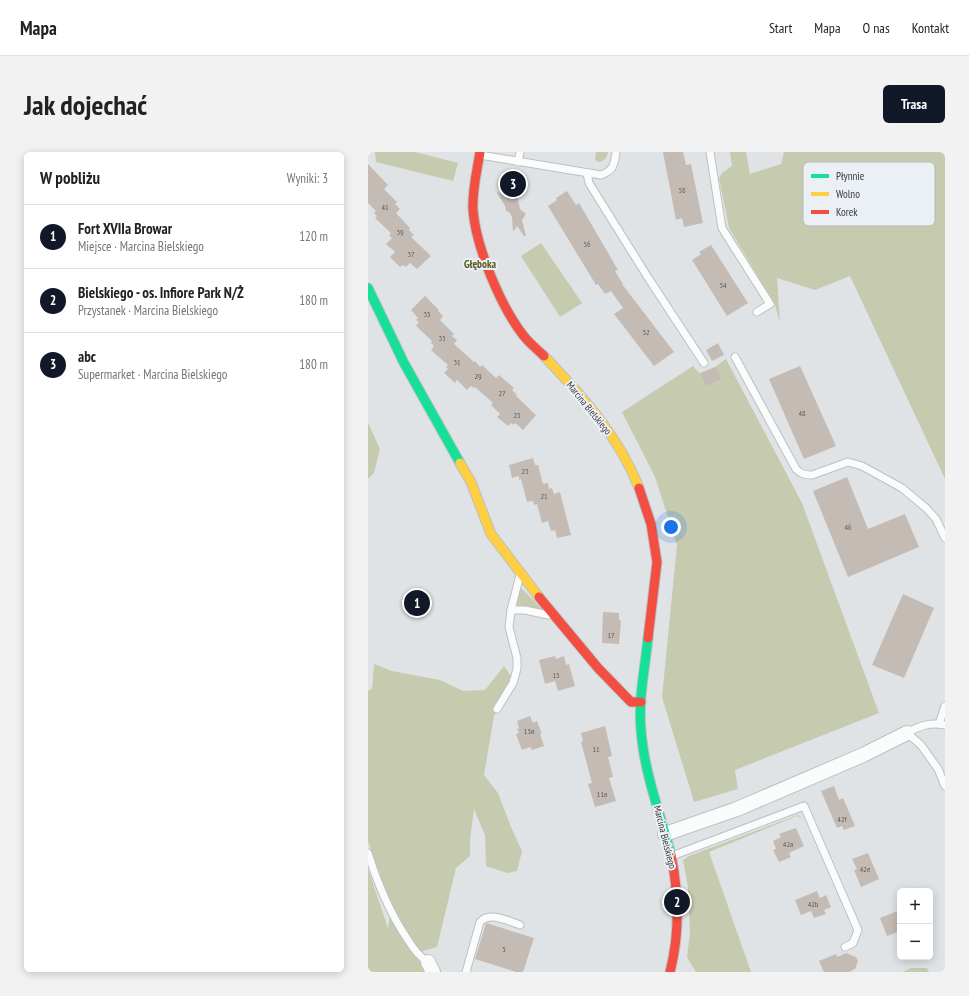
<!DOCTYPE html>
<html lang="pl">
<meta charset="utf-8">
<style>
:root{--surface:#fff;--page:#f2f2f2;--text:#222;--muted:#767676;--line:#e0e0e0;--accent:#111827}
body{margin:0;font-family:"PT Sans Narrow",sans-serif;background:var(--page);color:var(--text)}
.controls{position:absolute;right:12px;bottom:12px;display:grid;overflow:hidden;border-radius:6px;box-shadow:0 2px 10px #0003}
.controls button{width:36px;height:36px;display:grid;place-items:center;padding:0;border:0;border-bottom:1px solid var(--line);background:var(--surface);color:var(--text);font:20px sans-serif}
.you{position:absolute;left:303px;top:375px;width:14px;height:14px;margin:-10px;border:3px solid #fff;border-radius:50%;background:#1a73e8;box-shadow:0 0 0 6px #1a73e833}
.badge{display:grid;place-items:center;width:26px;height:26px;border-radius:50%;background:var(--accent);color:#fff;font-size:13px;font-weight:700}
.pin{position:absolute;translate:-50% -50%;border:2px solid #fff;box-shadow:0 1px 4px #0006}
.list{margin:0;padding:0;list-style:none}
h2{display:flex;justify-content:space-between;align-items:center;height:52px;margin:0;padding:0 16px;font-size:17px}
h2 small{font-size:13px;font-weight:400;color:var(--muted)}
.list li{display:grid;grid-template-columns:26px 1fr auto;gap:12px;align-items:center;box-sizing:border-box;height:64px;padding:0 16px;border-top:1px solid var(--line)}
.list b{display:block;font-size:15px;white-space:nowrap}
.list p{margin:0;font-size:13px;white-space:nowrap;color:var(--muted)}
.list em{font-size:13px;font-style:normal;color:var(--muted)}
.map{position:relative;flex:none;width:577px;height:820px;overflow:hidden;border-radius:6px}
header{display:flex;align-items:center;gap:24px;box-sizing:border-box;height:56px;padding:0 20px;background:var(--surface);border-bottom:1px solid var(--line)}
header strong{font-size:19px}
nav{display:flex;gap:22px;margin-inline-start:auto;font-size:14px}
.intro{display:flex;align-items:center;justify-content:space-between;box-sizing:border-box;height:96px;padding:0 24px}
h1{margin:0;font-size:28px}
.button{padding:10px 18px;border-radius:6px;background:var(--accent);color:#fff;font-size:14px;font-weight:700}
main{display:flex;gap:24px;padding:0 24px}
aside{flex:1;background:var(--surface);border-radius:6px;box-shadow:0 2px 10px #0003}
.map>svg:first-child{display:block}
</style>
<header>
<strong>Mapa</strong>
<nav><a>Start</a><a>Mapa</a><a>O nas</a><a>Kontakt</a></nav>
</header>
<div class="intro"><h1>Jak dojechać</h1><a class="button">Trasa</a></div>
<main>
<aside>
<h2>W pobliżu<small>Wyniki: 3</small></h2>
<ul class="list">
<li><span class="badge">1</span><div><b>Fort XVIIa Browar</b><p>Miejsce · Marcina Bielskiego</p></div><em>120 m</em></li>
<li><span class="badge">2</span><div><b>Bielskiego - os. Infiore Park N/Ż</b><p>Przystanek · Marcina Bielskiego</p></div><em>180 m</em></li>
<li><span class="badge">3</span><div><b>abc</b><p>Supermarket · Marcina Bielskiego</p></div><em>180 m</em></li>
</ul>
</aside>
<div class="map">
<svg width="577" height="820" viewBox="0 0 577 820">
<rect width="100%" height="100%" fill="#e0e3e5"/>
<g fill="#c6caaf">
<polygon points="7,0 47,0 90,11 85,29 8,10"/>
<path d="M228,0H240C239,6 236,9 231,10L227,8Z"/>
<polygon points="362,0 378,0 382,22 413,12 416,0 577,0 577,327 482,124 447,138 409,126 412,171 407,153 361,76 351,26 354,21 364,14"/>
<polygon points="173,91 214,151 192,165 153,104"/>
<polygon points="358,207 434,351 511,561 367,618 370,637 326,650 294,545 309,393 287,325 254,260 325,214 331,221 347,215"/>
<polygon points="0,271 12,297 6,321 0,327"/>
<polygon points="153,436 174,457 147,453 151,438"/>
<polygon points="6,512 24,519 72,528 95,539 117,538 136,514 143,524 126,564 116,623 130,641 143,675 154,699 149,719 139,721 118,714 117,683 106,657 102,687 102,704 88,716 69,795 55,799 49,806 57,820 0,820 0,717 20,776 23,756 0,689 0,539 4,537"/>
<polygon points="430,663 435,667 429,664 341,700 383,820 328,820 319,805 322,781 320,735 315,708 321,704"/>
<polygon points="543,816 559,816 561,820 535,820"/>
</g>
<g fill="#c4bbb5">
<polygon points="295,0 315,0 318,13 323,12 335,71 316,75 314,66 308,68"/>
<polygon points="0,12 20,33 16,37 29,50 27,52 32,57 28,61 42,76 41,78 46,83 43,85 63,104 49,117 42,111 38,115 35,113 32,115 22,105 27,100 18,92 24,86 21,83 23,81 7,66 9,64 6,61 8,59 0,51"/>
<polygon points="150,26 152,40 150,48 152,57 158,62 154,68 158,84 156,84 149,74 145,80 144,65 141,60 138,59 137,54 129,41 130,40 139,47 137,43 140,37 137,29"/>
<polygon points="199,39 208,53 211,51 250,118 247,119 255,132 254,132 306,200 286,214 246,162 255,156 243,139 237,142 230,132 228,133 180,54 189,48 188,46"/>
<polygon points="343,93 380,151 359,164 324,108 333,102 331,100"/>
<polygon points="57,144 71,158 70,159 75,164 72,168 86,182 84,184 89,188 86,192 106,210 107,209 112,215 114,213 128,226 131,223 146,236 144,238 149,243 148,244 168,263 155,278 147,271 146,273 143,271 140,274 129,265 132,262 123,253 125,251 107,235 106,236 103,234 99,238 89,228 87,231 76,221 80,217 78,215 80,213 63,198 66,194 63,191 64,189 48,174 51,170 48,168 50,166 43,158"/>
<polygon points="350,191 356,203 344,209 338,198"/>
<polygon points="432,214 468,294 436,307 401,227"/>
<polygon points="348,215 353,227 338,234 333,222"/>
<polygon points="165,306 167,313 170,313 175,332 180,331 181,337 184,336 186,342 192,340 203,383 189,386 187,378 183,379 180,369 174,371 169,352 166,353 165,349 159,350 153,327 151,328 151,324 144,326 141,313"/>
<polygon points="479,325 500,377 537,362 551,395 480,425 445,339"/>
<polygon points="535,442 566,456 536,526 504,513"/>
<polygon points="235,460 251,461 251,468 253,469 251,492 234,491"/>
<polygon points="187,504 188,507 196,504 198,513 201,512 207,534 190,539 187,529 177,532 171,508"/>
<polygon points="162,564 165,571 169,569 174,582 172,582 176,594 164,598 162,595 154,598 148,582 151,581 149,577 151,576 149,569"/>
<polygon points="237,574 244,604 240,605 245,625 241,626 248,649 227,655 220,632 224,631 213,590 215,589 213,581"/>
<polygon points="466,634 471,648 475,646 487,674 476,678 474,674 469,676 453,639"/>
<polygon points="428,676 436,694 421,701 423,705 411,710 405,698 408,697 405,689 413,685 411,682"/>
<polygon points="500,701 511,727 493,735 486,718 489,717 484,707"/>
<polygon points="449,739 452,746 458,743 463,755 456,758 458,762 446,766 443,759 433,763 427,748"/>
<polygon points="532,758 532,779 519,784 512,766"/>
<polygon points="118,771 166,786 155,820 148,820 107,807"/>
<polygon points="478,801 488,805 490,809 487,817 481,820 456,820 451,809 468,802 469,805"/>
</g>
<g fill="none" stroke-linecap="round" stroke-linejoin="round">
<defs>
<g id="lane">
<polyline points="342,0 354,76 402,152 389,160"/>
<path d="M112,3L233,23C246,18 246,13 248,0"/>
<polyline points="150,10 152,0"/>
<polyline points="219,21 221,31 279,124 336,211"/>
<path d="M367,205L428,317C433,322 437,323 444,323L480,310L494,314L534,336L558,356L568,367L577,386"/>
<polyline points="143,458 152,423"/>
<polyline points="129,557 145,531 149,517 149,506 141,475 143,458 157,458 180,463"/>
<polyline points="571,572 577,554"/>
<path d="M577,573C562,570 551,574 539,581L553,593L570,617L577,634"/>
<path d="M0,701C10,733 21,760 40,788C45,796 51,805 60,810"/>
<polyline points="304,704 436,654 490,778 485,791 477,795"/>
<path d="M98,820L112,770C122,759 140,769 152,773"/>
</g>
<g id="street">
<polyline points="297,682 369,657 495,603 539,581"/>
<polyline points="60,810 65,820"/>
</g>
<g id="fast">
<polyline points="0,136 36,211 92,311"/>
<path d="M280,486C277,516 270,548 273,578C276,620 292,661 303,703"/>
</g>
<g id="slow">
<path d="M176,204C214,244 251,284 271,336"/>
<polyline points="92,311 103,330 123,382 171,445"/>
</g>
<g id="jam">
<path d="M112,0C109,19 104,38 105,58C108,95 132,153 155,183C161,191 169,197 176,204"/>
<polyline points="271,336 283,372 289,410 280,486"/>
<polyline points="171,445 230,516 263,550 273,550"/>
<path d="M302,820C312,781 311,742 303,703"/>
</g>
</defs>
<use href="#lane" stroke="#bdc0c2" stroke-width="9"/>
<use href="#street" stroke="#bdc0c2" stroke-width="16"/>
<use href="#fast" stroke="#bdc0c2" stroke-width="11"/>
<use href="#slow" stroke="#bdc0c2" stroke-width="11"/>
<use href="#jam" stroke="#bdc0c2" stroke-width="11"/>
<use href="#lane" stroke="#fafbfb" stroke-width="7"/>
<use href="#street" stroke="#fafbfb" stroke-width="14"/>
<use href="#fast" stroke="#16e098" stroke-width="9"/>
<use href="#slow" stroke="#ffcf43" stroke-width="9"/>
<use href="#jam" stroke="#f24e42" stroke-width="9"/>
</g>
<g text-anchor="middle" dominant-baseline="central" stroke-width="4" stroke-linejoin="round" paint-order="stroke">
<g font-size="8" fill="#5c5b5b">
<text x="314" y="38">58</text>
<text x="17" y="55">41</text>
<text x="32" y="80">39</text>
<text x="219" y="92">56</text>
<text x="43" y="102">37</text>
<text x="355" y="133">54</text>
<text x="59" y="162">35</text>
<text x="278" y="180">52</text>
<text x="74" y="186">33</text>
<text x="89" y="210">31</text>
<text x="110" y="224">29</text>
<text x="134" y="241">27</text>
<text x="434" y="261">48</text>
<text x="149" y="263">25</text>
<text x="157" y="319">23</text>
<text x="176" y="344">21</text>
<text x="480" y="375">46</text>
<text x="243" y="483">17</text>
<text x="188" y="523">15</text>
<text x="161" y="579">15a</text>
<text x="228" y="597">11</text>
<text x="234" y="642">11a</text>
<text x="474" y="667">42f</text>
<text x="420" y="692">42a</text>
<text x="497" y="717">42e</text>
<text x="445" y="752">42b</text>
<text x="136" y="797">5</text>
</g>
<g font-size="10" fill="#393b3d" stroke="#ebf0f5">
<text transform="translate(221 256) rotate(51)">Marcina Bielskiego</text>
<text transform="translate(297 685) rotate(76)">Marcina Bielskiego</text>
</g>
<g font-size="11" font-weight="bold" fill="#55571c" stroke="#ebf0f5">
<text x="112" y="112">Głęboka</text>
</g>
</g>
<rect x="435" y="10" width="132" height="64" rx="6" fill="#ebf0f5" stroke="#b6babe" stroke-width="1"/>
<rect x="443" y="22" width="18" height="4" fill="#16e098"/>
<rect x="443" y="40" width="18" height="4" fill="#ffcf43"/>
<rect x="443" y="58" width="18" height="4" fill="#f24e42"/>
<g font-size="11" fill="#393b3d">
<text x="468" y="28">Płynnie</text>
<text x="468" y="46">Wolno</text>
<text x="468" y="64">Korek</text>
</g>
</svg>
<div class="controls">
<button>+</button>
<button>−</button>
</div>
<div class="you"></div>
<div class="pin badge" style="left:49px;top:451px">1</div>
<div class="pin badge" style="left:309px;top:750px">2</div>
<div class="pin badge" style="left:145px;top:32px">3</div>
</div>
</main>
